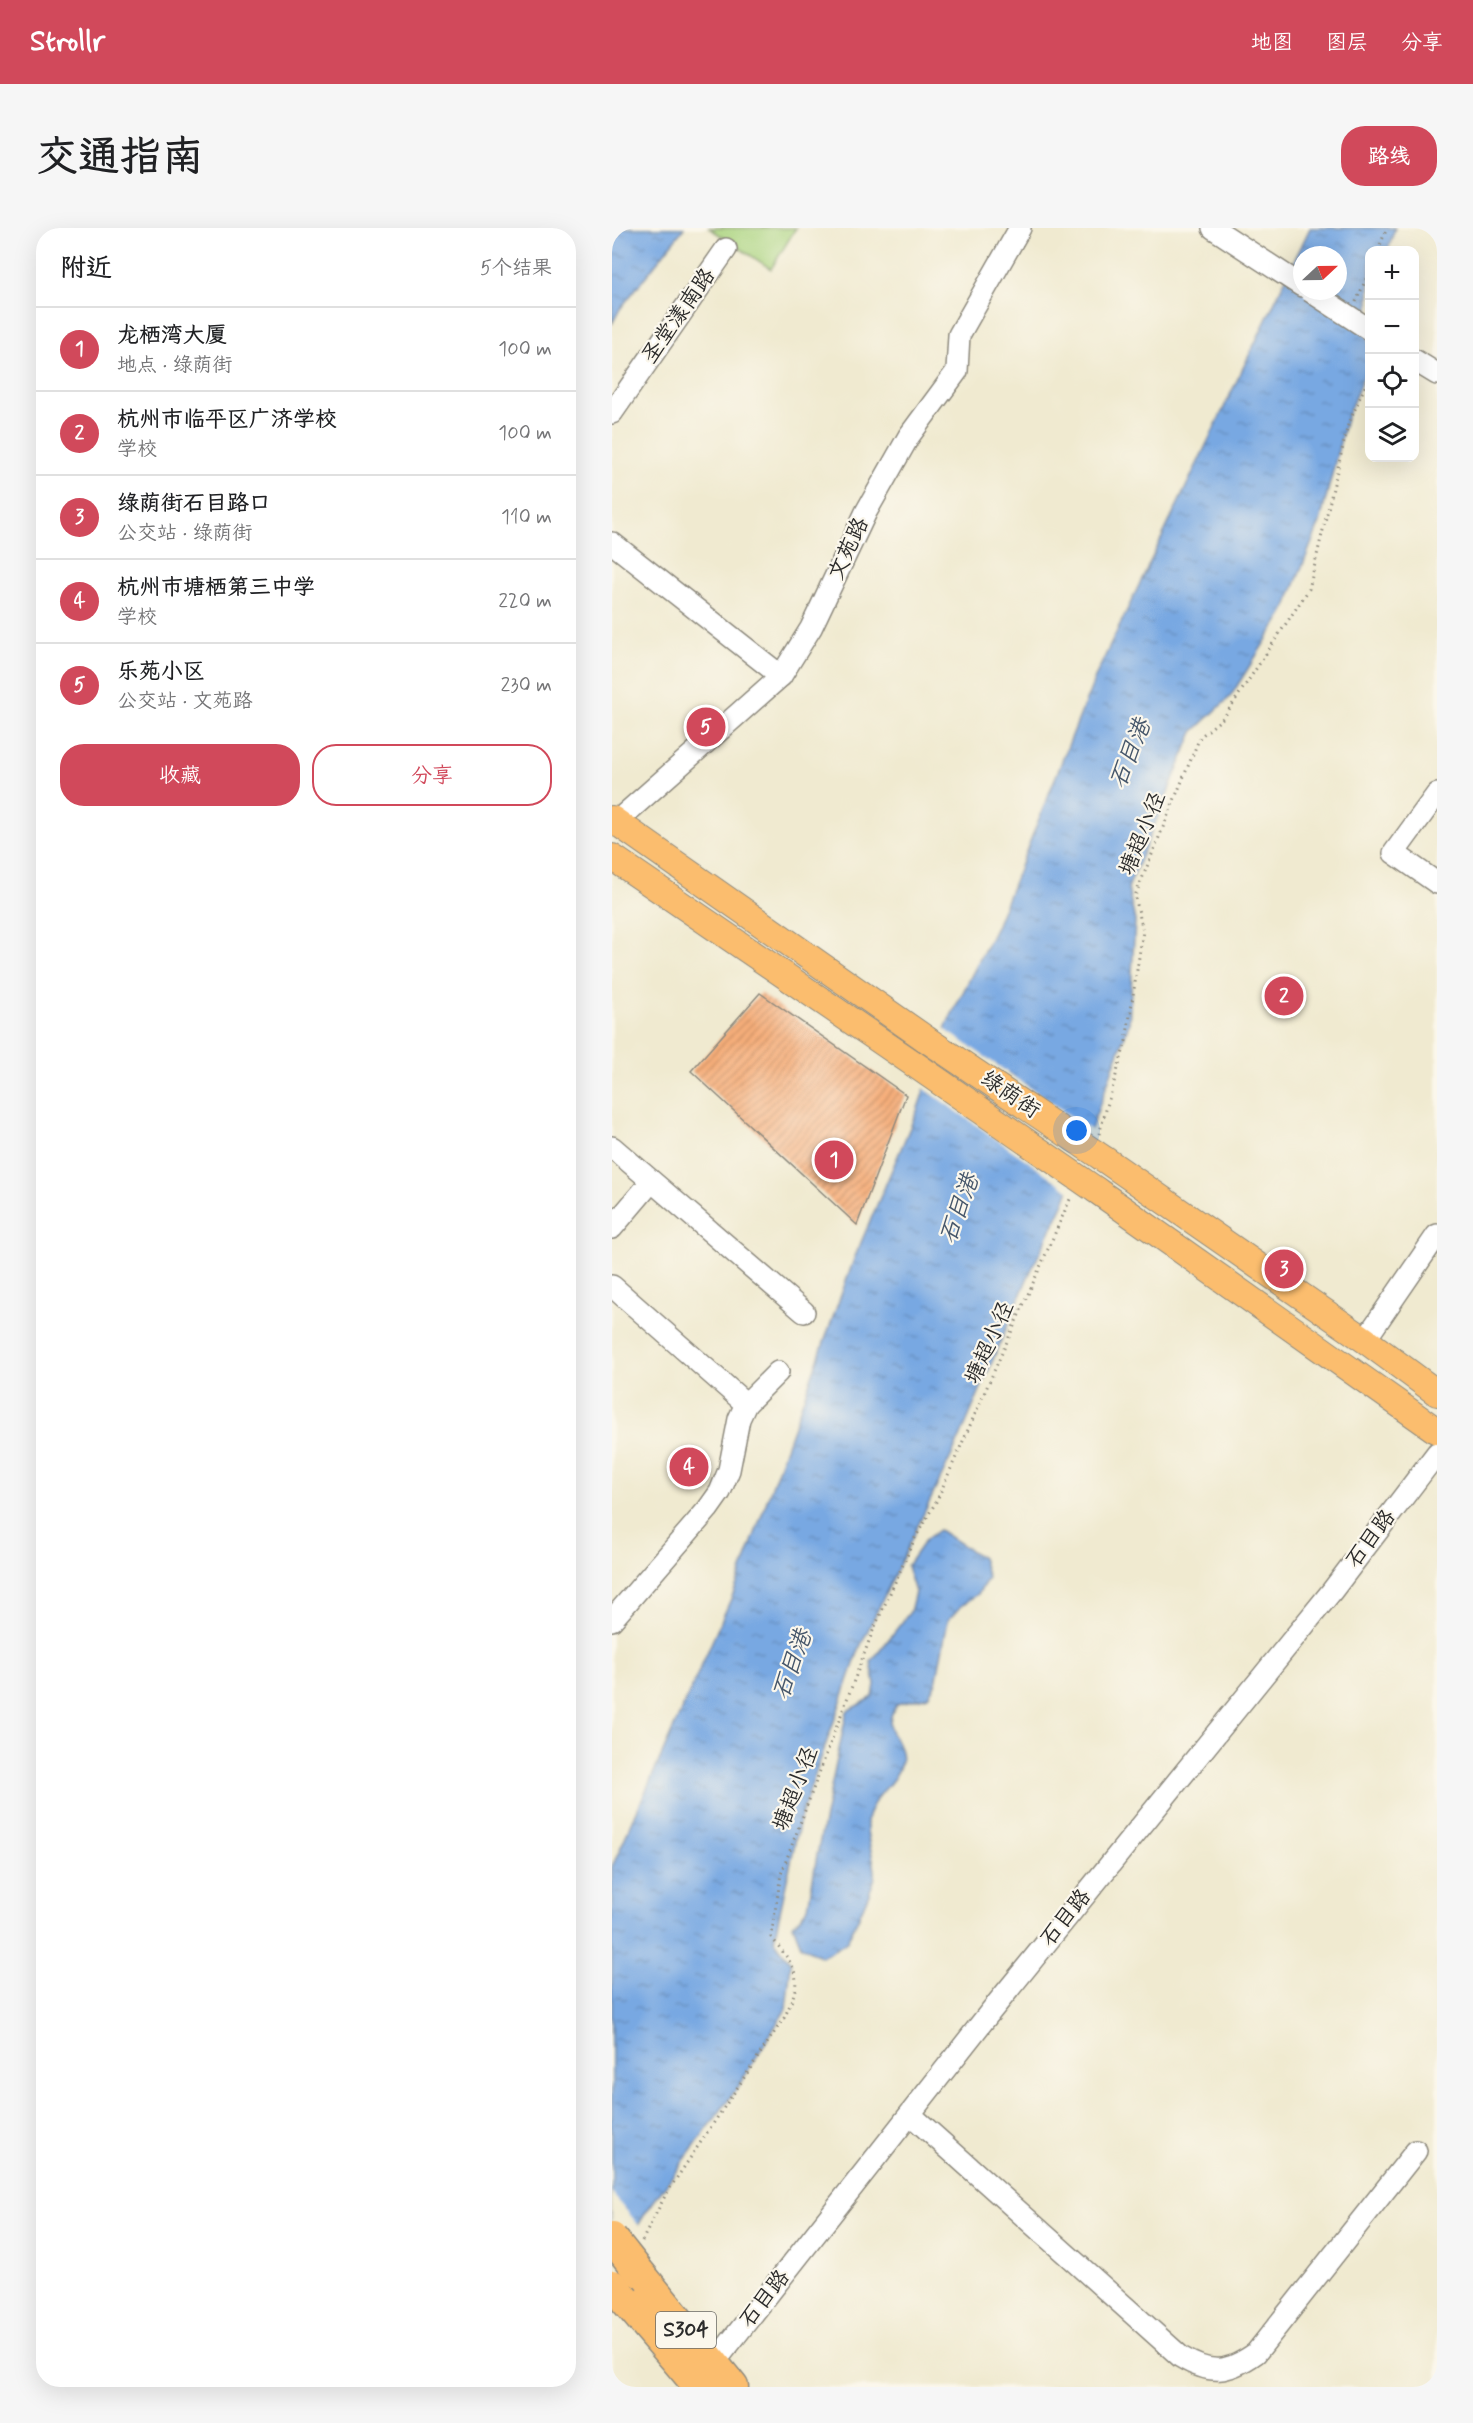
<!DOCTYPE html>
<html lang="zh">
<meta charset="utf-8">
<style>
:root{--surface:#fff;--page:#f6f6f6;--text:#202124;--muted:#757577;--line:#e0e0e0;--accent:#d1495b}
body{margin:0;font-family:Mynerve,"LXGW WenKai TC",sans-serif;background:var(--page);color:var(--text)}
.controls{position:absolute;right:18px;top:18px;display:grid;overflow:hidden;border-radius:12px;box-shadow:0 6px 24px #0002}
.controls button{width:54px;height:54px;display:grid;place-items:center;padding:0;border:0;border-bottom:2px solid var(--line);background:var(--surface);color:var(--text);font:30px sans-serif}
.compass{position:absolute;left:681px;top:18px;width:54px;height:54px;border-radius:50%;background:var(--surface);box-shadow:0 6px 24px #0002;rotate:68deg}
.you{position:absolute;left:465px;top:903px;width:21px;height:21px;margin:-15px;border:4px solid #fff;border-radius:50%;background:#1a73e8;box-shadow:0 0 0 9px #1a73e833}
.badge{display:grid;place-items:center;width:39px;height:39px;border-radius:50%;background:var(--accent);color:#fff;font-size:20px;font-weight:700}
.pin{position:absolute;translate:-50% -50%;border:3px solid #fff;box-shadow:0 2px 6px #0006}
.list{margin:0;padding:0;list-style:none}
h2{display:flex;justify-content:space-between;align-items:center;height:78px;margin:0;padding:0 24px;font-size:26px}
h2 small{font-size:20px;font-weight:400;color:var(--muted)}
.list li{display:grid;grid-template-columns:39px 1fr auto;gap:18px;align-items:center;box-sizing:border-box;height:84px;padding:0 24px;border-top:2px solid var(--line)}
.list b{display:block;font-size:22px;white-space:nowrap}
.list p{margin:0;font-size:20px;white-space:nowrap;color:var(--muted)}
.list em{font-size:20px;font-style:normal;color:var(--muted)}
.actions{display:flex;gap:12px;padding:18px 24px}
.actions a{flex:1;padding:14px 0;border:2px solid var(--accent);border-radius:24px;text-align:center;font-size:21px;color:var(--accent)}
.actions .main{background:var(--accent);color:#fff}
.icon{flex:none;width:33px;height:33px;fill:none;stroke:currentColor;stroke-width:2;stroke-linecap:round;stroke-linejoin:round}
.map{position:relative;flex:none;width:825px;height:2159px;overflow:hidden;border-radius:24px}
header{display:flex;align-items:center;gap:36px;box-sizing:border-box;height:84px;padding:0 30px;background:var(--accent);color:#fff}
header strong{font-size:28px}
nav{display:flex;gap:33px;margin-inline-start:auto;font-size:21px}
.intro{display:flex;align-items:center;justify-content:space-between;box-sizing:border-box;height:144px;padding:0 36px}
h1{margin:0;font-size:42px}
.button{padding:15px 27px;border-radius:24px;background:var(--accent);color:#fff;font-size:21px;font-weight:700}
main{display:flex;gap:36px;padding:0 36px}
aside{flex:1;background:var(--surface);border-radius:24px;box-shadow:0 6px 24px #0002}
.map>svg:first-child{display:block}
</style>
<header>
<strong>Strollr</strong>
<nav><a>地图</a><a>图层</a><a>分享</a></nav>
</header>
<div class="intro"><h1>交通指南</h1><a class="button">路线</a></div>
<main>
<aside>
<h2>附近<small>5个结果</small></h2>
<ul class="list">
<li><span class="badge">1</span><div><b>龙栖湾大厦</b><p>地点 · 绿荫街</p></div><em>100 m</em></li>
<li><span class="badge">2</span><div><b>杭州市临平区广济学校</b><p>学校</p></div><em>100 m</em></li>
<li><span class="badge">3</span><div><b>绿荫街石目路口</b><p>公交站 · 绿荫街</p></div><em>110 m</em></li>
<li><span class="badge">4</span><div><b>杭州市塘栖第三中学</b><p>学校</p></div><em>220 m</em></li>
<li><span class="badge">5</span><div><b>乐苑小区</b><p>公交站 · 文苑路</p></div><em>230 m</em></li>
</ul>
<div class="actions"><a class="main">收藏</a><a>分享</a></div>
</aside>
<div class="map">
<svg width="825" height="2159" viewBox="0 0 825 2159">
<defs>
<pattern id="water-ripples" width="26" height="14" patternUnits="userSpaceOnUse" patternTransform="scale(1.5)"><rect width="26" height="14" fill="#78a8e2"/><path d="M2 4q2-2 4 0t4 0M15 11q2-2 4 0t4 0" fill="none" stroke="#6389b7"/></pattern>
<pattern id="building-hatch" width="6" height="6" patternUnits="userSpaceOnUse" patternTransform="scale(1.5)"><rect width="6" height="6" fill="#f6ae7a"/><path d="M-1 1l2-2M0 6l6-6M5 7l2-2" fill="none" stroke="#c78e64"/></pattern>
</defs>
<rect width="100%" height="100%" fill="#fbf7ec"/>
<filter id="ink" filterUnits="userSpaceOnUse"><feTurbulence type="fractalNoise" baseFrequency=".0167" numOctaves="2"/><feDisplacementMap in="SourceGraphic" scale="12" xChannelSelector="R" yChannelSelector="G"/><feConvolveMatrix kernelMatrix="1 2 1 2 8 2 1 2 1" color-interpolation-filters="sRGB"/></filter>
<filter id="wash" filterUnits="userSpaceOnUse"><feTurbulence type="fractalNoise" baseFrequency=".008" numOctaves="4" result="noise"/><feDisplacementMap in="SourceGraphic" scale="24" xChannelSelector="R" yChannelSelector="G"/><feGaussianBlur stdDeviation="1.35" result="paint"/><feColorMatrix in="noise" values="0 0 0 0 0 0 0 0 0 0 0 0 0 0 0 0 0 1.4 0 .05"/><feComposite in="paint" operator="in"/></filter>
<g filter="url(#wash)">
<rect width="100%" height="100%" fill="#f0ead0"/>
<polygon fill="#abd480" stroke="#6b8056" stroke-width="1.5" points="97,0 184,0 159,41"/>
<g fill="url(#water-ripples)" stroke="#526a86" stroke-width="1.5" fill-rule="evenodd">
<polygon points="0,0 72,0 8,81 0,96"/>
<path d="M698,0H783L776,22H758L756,137L734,191L708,294L672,384L618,469L581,504L516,660L523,693L517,796L452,975L416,1049L347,1212L248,1419L189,1587L162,1712L179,1735L174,1781L126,1859L34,1984L0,2042V1639L122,1364L242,1031L305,883L335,796L384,699L485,445ZM690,27H726V63H690Z"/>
<path d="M327,1302L370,1330L376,1350L366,1366L349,1378L336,1392L324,1455L316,1468L285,1476C265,1507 294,1511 289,1535C283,1558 257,1570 255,1594C253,1612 264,1631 263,1648C263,1654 237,1712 233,1715C226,1721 217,1724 209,1729L189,1718L181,1697L196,1680L205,1627L235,1483L261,1469L263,1456L259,1434L298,1384L303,1364L295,1338L313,1312Z"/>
</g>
<g fill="#f0ead0">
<polygon points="331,800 481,903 458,963 310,859"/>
<polygon points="0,1965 29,2000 0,2045"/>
</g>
<g id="blocks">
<polygon fill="url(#building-hatch)" points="148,765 294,867 245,997 79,843"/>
</g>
</g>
<g filter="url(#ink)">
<use href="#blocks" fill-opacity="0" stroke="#8e8a7e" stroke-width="1.5"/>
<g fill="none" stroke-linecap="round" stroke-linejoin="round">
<defs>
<g id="minor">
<polyline points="601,0 690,58"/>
<polyline points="802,132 825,146"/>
<polyline points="0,185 114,21"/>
<polyline points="0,315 169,448"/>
<polyline points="825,566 782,625 825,655"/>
<polyline points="0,595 4,594 169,448 199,400 254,284 297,208 345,143 347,107 408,0"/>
<polyline points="0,919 192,1084"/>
<polyline points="0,1000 39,954"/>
<polyline points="0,1058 134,1176"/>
<polyline points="753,1112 825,1007"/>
<polyline points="0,1392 96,1281 108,1264 117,1242 127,1191 134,1176 166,1144"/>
<path d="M299,1887L569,2129C599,2147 616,2145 644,2125L804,1923"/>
<polyline points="95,2144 379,1783 720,1363 825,1225"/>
</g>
<g id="major">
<polyline points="0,591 314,811"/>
<polyline points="0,629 302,836"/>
<polyline points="492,931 753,1112 825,1165"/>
<polyline points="484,962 825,1203"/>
</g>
<g id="highway">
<polyline points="27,2044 121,2159"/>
<polyline points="13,2072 87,2159"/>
</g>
</defs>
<use href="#minor" stroke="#8e8a7e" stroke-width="24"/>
<use href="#major" stroke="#8e8a7e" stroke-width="28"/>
<use href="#highway" stroke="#8e8a7e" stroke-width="33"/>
<g stroke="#8e8a7e" stroke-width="3" stroke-dasharray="1.5 4.5" stroke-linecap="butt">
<polyline points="766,22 775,0"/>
<polyline points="744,74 758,42"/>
<polyline points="487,906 514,813 531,703 523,668 588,509 612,489 697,361 736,197 758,147"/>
<path d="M30,2013L54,1966L172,1790C192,1749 186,1742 159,1709L169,1646L260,1405L303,1310L325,1272L459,969"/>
</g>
<use href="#minor" stroke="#fff" stroke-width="21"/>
<use href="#major" stroke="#fbbd6e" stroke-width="26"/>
<use href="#highway" stroke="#fbbd6e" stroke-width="30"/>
<defs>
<polyline id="minor-bridge" points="698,63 758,102"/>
<g id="major-bridge">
<polyline points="314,811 492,931"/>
<polyline points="302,836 484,962"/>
</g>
<g id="highway-bridge">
<polyline points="0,2010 27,2044"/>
<polyline points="0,2057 13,2072"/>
</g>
</defs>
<use href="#minor-bridge" stroke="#8e8a7e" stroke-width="24" stroke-linecap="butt"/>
<use href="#major-bridge" stroke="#8e8a7e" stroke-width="28" stroke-linecap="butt"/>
<use href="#highway-bridge" stroke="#8e8a7e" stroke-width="33" stroke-linecap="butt"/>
<use href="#minor-bridge" stroke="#fff" stroke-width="21"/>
<use href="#major-bridge" stroke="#fbbd6e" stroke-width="26"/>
<use href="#highway-bridge" stroke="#fbbd6e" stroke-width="30"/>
</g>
</g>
<g text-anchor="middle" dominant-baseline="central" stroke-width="4.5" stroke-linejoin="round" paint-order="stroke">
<rect fill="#fbf7ec" stroke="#696865" stroke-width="1.5" x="44" y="2084" width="60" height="36" rx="4.5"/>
<g font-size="21" font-weight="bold" fill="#2b2b2b">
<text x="74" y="2102">S304</text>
</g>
<g font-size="22" fill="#2b2b2b" stroke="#fbf7ec">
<text transform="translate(67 88) rotate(-55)">圣堂漾南路</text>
<text transform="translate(237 321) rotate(-65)">文苑路</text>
<text transform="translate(531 606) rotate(-68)">塘超小径</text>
<text transform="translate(398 867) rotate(34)">绿荫街</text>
<text transform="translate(378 1115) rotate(-66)">塘超小径</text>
<text transform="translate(759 1311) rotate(-53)">石目路</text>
<text transform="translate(184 1561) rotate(-69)">塘超小径</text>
<text transform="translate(454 1690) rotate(-51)">石目路</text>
<text transform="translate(153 2071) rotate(-52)">石目路</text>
</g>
<g font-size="24" font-style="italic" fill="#46576b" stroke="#fbf7ec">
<text transform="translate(519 526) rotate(-68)">石目港</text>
<text transform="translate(348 981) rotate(-70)">石目港</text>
<text transform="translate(181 1437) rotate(-70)">石目港</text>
</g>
</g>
</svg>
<div class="controls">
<button>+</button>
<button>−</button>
<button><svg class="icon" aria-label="locate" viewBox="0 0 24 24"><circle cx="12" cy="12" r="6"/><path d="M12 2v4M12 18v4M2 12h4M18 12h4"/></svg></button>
<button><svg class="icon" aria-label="layers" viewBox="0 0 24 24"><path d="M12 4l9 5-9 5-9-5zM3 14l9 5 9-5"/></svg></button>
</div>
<svg class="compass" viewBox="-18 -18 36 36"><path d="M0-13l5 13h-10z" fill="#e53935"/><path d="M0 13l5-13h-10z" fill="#757577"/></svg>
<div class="you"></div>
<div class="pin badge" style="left:222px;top:932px">1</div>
<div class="pin badge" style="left:672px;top:768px">2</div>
<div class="pin badge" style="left:672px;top:1041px">3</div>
<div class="pin badge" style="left:77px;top:1239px">4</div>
<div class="pin badge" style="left:94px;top:499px">5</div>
</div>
</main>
